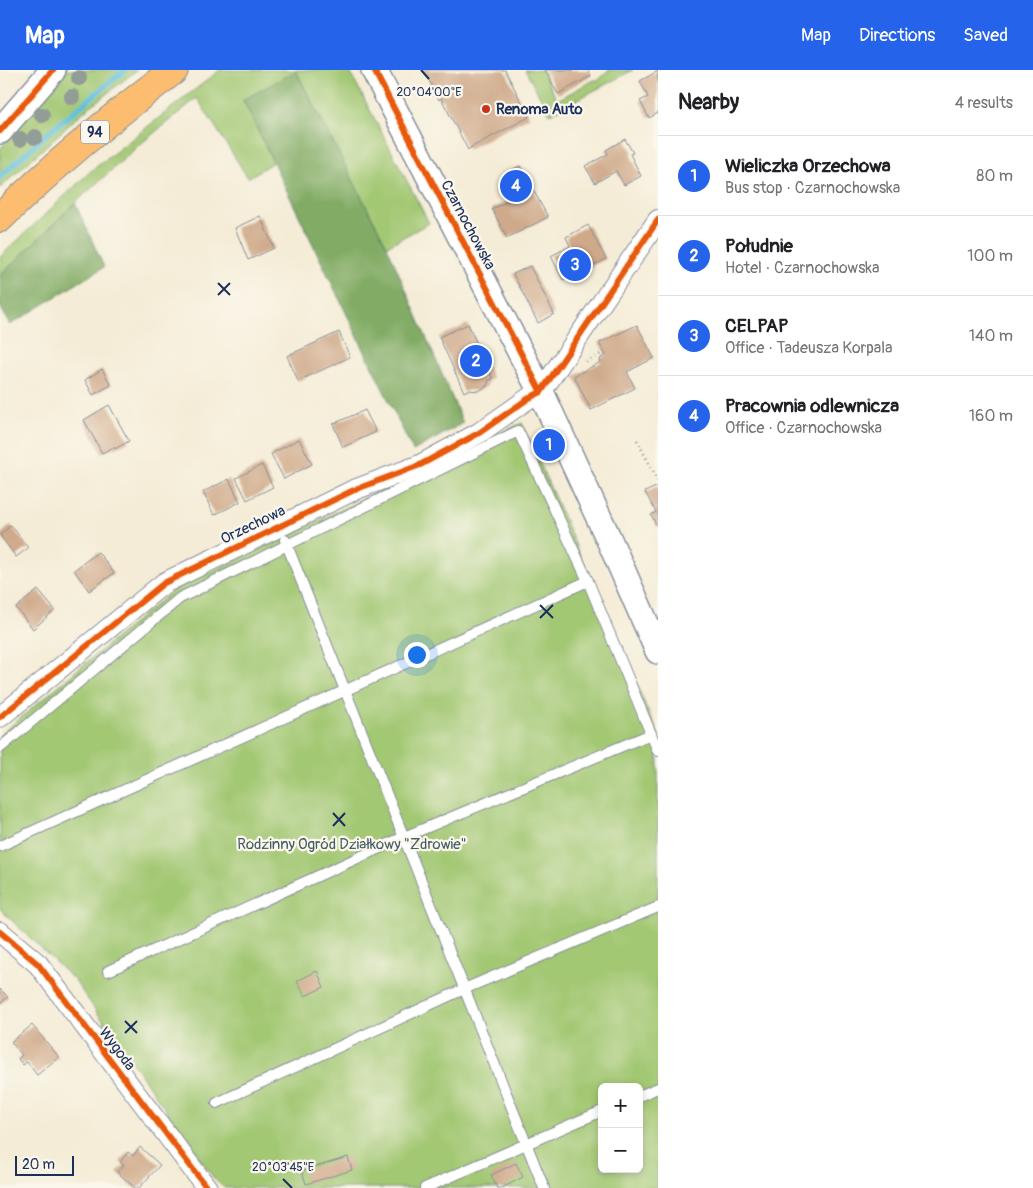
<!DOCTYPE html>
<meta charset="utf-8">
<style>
:root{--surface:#fff;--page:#f2f2f2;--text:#202124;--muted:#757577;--line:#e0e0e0;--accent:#2563eb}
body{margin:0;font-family:Pangolin,sans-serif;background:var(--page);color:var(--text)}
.controls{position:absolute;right:15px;bottom:15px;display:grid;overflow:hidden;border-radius:8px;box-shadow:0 2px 8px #0003}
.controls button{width:45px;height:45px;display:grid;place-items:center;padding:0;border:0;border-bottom:1px solid var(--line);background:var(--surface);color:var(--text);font:25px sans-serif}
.scale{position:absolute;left:15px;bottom:12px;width:59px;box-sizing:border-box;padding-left:5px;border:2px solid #1b2f5e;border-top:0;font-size:14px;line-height:18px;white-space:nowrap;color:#1b2f5e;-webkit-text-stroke:4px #fbf7ec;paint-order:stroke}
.you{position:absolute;left:416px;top:584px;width:18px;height:18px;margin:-12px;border:4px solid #fff;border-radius:50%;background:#1a73e8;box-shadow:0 0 0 8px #1a73e833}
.badge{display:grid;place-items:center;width:32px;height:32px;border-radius:50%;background:var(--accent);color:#fff;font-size:16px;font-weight:700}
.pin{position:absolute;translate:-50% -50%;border:2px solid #fff;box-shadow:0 1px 5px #0006}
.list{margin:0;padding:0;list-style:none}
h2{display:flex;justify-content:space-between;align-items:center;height:65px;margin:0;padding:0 20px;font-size:21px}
h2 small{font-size:16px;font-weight:400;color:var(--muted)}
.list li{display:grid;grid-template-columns:32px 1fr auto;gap:15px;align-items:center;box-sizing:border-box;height:80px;padding:0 20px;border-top:1px solid var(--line)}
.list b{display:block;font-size:19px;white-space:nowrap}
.list p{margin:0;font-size:16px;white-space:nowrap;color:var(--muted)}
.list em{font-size:16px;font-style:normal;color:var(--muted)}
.map{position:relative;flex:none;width:658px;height:1118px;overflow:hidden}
header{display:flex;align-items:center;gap:30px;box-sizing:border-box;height:70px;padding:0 25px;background:var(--accent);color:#fff}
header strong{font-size:24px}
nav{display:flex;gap:28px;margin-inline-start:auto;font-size:18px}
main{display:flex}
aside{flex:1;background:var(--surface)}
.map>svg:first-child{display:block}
</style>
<header>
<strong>Map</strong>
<nav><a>Map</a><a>Directions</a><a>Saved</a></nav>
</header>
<main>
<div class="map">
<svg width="658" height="1118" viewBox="0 0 658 1118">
<rect width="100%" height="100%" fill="#fbf7ec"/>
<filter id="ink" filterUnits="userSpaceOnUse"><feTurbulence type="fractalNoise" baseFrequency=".02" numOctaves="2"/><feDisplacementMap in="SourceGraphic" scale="10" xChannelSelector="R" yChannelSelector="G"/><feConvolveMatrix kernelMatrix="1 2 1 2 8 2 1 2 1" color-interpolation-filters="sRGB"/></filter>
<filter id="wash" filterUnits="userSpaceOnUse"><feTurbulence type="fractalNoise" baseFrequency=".0096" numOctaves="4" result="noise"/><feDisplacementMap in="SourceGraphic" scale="20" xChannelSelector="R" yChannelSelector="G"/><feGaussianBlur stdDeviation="1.12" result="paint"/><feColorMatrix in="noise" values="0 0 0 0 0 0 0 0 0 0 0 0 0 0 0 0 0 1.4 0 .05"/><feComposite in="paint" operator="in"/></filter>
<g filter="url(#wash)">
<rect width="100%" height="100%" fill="#f4ecd6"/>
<g fill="#a3c873" stroke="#5f7c68" fill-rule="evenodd">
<polygon points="66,0 137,0 82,43 0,118 0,79"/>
<polygon points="220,0 349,0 429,153 387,176 296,1 243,30 273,92 248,108 197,28 138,76 75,133 0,206 0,187 91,101"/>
<polygon points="525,0 542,0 557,30 594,10 599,10 608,0 633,0 550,44"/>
<path d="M522,353L658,664V1118H224L213,1107L75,911L0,839V665L173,520ZM602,1017H639V1099H602Z"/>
</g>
<g fill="#82ac65" stroke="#4e6e62">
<polygon points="296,1 387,176 463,353 413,381 243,30"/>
<polygon points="75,133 104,197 10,255 0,236 0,206"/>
</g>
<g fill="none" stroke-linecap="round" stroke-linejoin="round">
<polyline stroke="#5fbfdd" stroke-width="5.5" points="0,107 49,62 125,0"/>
</g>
<g id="blocks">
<g fill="#cfa989">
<polygon points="424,0 505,0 529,47 470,78 468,80 441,28 439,30"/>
<polygon points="545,0 588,0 591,6 558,24"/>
<polygon points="658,1 658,43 649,48 640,31 648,27 640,11"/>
<polygon points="625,69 633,83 630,84 641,106 624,115 616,101 595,113 585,96 608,84 606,80"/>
<polygon points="520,96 548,147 507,168 492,139 512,129 502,105"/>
<polygon points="260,146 274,178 248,190 235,158"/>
<polygon points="588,155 606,189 563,210 551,186 570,176 566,167"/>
<polygon points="530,196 554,244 538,253 513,204"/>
<polygon points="468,254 493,309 489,310 487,316 479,321 468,320 464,322 439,267"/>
<polygon points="637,255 654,288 627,302 635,318 591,340 574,306 601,292 600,289 606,285 599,273"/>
<polygon points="339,262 350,287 298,311 287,286"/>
<polygon points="102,299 111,315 93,325 85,310"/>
<polygon points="109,335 129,371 115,379 114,377 102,383 84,350"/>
<polygon points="365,340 376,362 343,377 333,354"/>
<polygon points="299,369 312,394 284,409 271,384"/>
<polygon points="262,395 273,417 247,430 236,408"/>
<polygon points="229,409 240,432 214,445 203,422"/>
<polygon points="658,416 658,458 651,445 656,442 645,422"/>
<polygon points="11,455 28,478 16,487 0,465"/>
<polygon points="98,482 114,503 89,521 74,500"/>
<polygon points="38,520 55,540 33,559 16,538"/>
<polygon points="317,901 324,917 305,926 297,911"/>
<polygon points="0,919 8,927 0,934"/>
<polygon points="32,955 59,987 37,1005 27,992 23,995 18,989 22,985 11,972"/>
<polygon points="140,1077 160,1095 139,1118 135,1118 117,1102 124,1095 120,1092 128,1082 133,1086"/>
<polygon points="348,1087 352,1100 306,1114 302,1101"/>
<polygon points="516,1093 523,1107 502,1118 497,1118 491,1105"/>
</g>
</g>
</g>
<g filter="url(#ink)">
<use href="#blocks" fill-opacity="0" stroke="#888e9a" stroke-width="1"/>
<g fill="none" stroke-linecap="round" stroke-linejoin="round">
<defs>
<g id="service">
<polyline points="285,470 544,1118"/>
<polyline points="0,678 180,528 518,361 588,511 658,681"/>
<polyline points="0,776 588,511"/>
<polyline points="108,901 404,767 651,664"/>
<polyline points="639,1026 658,1018"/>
<polyline points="217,1033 464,919 658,837"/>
<polyline points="425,1118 602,1041"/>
</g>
<g id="minor">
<polyline points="0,647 164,513 354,420 420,395 479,363 529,328 541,322 658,150"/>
<polyline points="0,862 38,894 207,1118"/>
</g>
<g id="tertiary">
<polyline points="374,0 541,322 611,474 658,581"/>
<polyline points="0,61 53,0"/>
</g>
<path id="primary" d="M0,148C54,95 113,46 174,0"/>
</defs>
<use href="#service" stroke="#888e9a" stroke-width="12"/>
<use href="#minor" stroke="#888e9a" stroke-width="22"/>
<use href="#tertiary" stroke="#888e9a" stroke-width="28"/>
<use href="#primary" stroke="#888e9a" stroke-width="30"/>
<g stroke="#888e9a" stroke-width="3" stroke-dasharray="1 4" stroke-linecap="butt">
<polyline points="586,292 601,284 603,287"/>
<polyline points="637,370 658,411"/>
</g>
<use href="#service" stroke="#fff" stroke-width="10"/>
<use href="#minor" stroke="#fff" stroke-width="20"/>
<use href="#tertiary" stroke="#fff" stroke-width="25"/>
<use href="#primary" stroke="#fcbd6f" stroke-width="28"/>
<defs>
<g id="cycleway">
<polyline points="374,0 541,322"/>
<polyline points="0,61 53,0"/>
<polyline points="0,647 164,513 354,420 420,395 479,363 529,328 541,322 658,150"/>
<polyline points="0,862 38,894 207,1118"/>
</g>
</defs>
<use href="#cycleway" stroke="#fbf7ec" stroke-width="9"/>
<use href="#cycleway" stroke="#e8590c" stroke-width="6"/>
</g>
<g fill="#939d97">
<circle cx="79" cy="8" r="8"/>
<circle cx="72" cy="27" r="8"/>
<circle cx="42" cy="45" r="8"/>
<circle cx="35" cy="67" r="8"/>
<circle cx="20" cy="69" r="8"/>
</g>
</g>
<path fill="none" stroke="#1b2f5e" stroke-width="2" d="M421,0L429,9M218,213L230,225M218,225L230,213M540,535L553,548M540,548L553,535M333,743L345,756M333,756L345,743M125,951L137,963M125,963L137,951M283,1109L292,1118"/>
<circle fill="#c8321e" stroke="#fbf7ec" stroke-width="2" cx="486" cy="39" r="5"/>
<g text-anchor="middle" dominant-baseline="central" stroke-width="4.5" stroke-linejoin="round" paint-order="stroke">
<rect fill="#fbf7ec" stroke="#5e6b89" stroke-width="1" x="81" y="50.5" width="28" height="23" rx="4"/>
<g font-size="14" font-weight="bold" fill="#1b2f5e">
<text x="95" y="62">94</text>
</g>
<g font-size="15" font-weight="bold" fill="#1b2f5e" stroke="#fbf7ec" text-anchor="start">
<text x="496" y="39">Renoma Auto</text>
</g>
<g font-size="15" fill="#1b2f5e" stroke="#fbf7ec">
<text transform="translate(468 155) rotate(62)">Czarnochowska</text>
<text transform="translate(253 455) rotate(-26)">Orzechowa</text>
<text transform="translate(117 979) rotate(53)">Wygoda</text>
</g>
<g font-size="15" fill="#445d64" stroke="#fbf7ec">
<text x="352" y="774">Rodzinny Ogród Działkowy "Zdrowie"</text>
</g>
</g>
<g font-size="12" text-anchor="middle" fill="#1b2f5e" stroke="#fbf7ec" stroke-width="4.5" stroke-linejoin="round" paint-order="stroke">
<text x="429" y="26">20°04'00"E</text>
<text x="283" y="1101">20°03'45"E</text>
</g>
</svg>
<div class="controls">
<button>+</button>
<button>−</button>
</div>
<div class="scale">20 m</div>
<div class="you"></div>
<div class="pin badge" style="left:549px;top:375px">1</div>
<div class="pin badge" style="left:476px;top:291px">2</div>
<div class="pin badge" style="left:575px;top:195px">3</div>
<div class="pin badge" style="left:516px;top:116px">4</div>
</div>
<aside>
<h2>Nearby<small>4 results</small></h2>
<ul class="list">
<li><span class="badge">1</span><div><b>Wieliczka Orzechowa</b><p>Bus stop · Czarnochowska</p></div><em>80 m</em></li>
<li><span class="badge">2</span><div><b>Południe</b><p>Hotel · Czarnochowska</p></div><em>100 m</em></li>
<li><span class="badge">3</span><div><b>CELPAP</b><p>Office · Tadeusza Korpala</p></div><em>140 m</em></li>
<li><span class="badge">4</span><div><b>Pracownia odlewnicza</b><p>Office · Czarnochowska</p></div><em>160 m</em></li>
</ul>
</aside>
</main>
